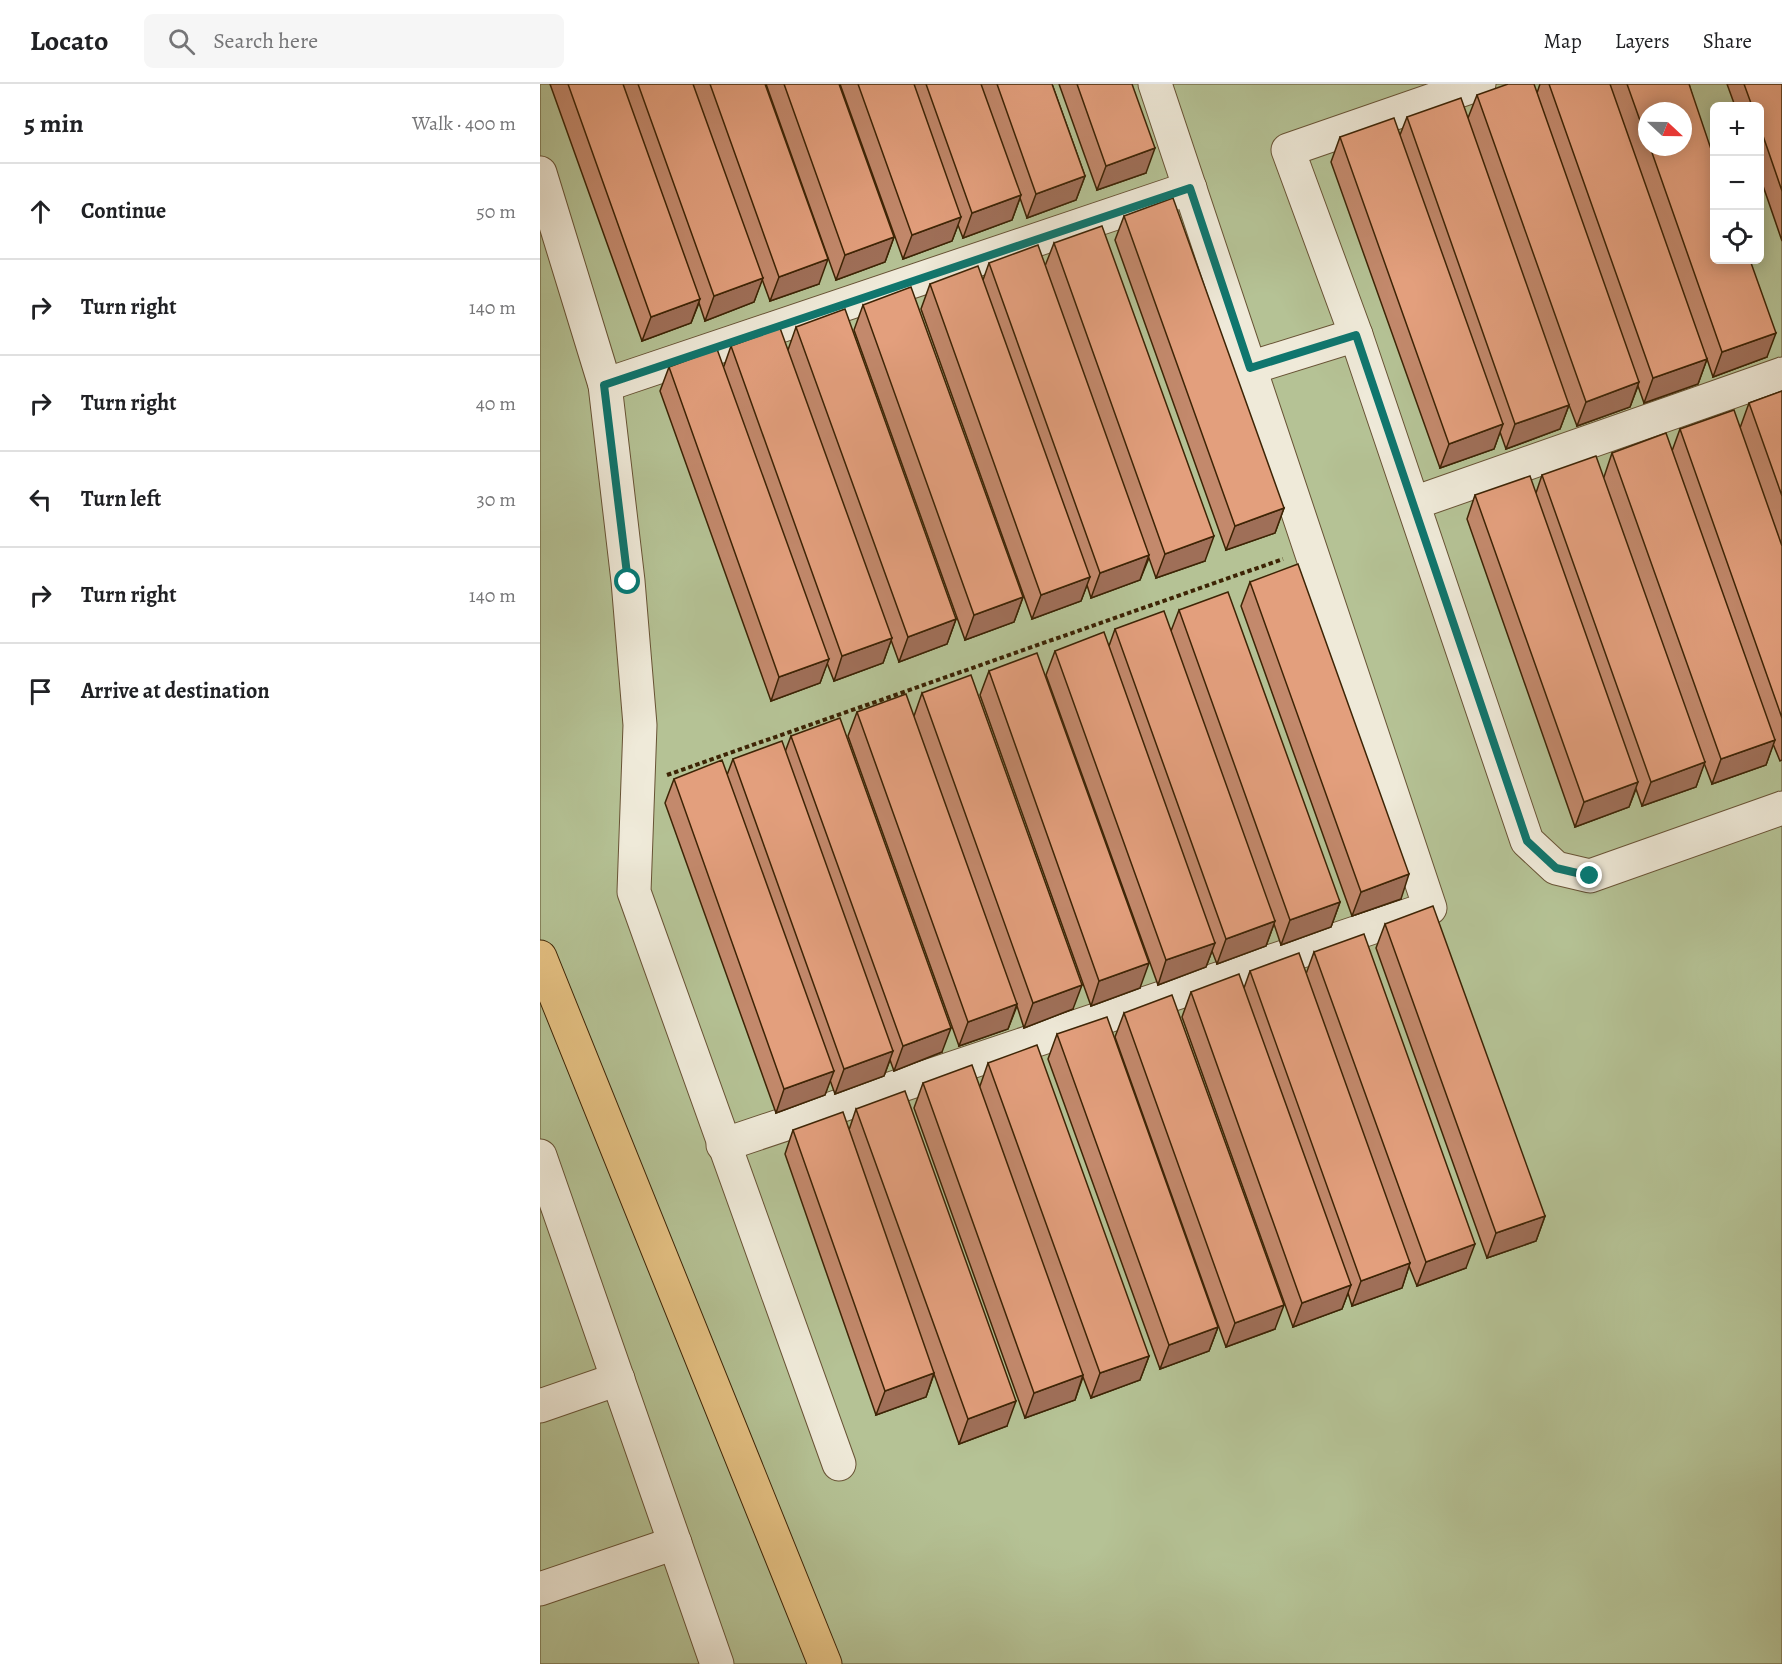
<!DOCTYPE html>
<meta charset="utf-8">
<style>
:root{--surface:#fff;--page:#f6f6f6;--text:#202124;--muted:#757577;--line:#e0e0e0}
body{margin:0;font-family:Alegreya,serif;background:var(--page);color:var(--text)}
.controls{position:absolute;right:18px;top:18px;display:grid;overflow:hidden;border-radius:9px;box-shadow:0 3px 15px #0003}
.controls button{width:54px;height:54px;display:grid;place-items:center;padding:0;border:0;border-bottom:2px solid var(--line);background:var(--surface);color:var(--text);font:30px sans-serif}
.compass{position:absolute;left:1098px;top:18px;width:54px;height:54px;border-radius:50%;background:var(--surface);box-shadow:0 3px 15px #0003;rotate:112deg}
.stop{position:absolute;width:18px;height:18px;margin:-14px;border:4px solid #0f766e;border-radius:50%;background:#fff}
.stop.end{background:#0f766e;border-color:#fff;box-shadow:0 2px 6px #0008}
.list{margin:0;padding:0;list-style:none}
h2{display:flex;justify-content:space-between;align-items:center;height:78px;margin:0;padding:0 24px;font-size:26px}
h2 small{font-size:20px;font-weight:400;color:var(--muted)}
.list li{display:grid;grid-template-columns:39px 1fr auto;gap:18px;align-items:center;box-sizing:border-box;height:96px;padding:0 24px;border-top:2px solid var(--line)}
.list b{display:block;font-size:22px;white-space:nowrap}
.list em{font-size:20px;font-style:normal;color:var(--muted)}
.icon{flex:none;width:33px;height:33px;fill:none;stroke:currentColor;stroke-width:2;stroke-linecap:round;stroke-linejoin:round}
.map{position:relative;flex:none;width:1242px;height:1580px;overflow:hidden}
header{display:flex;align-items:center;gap:36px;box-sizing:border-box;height:84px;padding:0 30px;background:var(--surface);border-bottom:2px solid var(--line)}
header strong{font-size:28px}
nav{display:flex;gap:33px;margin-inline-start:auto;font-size:21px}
.search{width:420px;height:54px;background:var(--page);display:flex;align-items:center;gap:15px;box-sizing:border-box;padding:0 21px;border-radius:9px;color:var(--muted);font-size:22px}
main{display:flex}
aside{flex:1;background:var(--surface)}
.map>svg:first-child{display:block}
</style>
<header>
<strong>Locato</strong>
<div class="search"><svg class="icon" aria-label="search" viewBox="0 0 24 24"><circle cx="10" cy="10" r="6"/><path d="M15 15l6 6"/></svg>Search here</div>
<nav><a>Map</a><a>Layers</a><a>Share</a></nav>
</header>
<main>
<aside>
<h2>5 min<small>Walk · 400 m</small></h2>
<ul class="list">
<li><svg class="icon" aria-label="ahead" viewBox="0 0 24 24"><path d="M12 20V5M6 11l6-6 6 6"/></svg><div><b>Continue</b></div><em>50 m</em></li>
<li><svg class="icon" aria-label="right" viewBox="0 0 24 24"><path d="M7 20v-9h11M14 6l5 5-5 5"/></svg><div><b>Turn right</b></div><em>140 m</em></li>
<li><svg class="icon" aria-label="right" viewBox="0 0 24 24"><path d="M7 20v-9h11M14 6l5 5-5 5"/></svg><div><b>Turn right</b></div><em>40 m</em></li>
<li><svg class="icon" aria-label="left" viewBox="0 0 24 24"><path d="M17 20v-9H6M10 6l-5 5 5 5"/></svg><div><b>Turn left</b></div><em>30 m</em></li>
<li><svg class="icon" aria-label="right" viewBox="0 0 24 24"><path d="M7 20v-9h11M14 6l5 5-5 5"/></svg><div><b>Turn right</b></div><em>140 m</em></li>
<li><svg class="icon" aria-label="arrive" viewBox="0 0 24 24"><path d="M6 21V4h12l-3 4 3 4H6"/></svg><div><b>Arrive at destination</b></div></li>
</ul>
</aside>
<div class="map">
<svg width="1242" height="1580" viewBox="0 0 1242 1580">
<rect width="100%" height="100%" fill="#e7dfc4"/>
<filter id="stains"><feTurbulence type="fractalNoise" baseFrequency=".00333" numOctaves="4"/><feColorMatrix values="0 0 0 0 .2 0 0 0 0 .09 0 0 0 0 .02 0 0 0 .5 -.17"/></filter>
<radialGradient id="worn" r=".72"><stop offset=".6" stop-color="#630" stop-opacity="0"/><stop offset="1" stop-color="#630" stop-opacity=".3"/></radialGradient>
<path fill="#b5c295" stroke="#79734d" stroke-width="1.5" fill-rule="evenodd" d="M0,0H1242V1580H0ZM1174,22H1220V176H1174ZM1107,27H1143V63H1107Z"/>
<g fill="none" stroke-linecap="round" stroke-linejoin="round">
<defs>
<g id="minor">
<polyline points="939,0 748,66 816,251 987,757 1016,784 1050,792 1242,724"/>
<polyline points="0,89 65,301 88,497 100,641 94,808 299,1380"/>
<polyline points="710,284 816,251"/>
<polyline points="65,301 650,104"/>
<polyline points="874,419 1242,290"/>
<polyline points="183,1061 890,824 615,0"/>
<polyline points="0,1072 177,1580"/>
<polyline points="0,1322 78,1295"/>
<polyline points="0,1505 135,1459"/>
</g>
<polyline id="major" points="0,873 285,1580"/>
</defs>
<use href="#minor" stroke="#685335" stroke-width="35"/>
<use href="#major" stroke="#3d2405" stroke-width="35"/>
<polyline stroke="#3d2405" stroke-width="4" stroke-dasharray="4.5 3" stroke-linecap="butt" points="127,691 743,475"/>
<use href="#minor" stroke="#efead9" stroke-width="33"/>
<use href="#major" stroke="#e4c082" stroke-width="33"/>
</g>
<g fill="#c3896c" stroke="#3d2405" stroke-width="1.5" fill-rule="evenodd">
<polygon points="10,0 225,0 279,200 230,217 222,195 214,218 165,237 159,219 151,239 102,257"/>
<polygon points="226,0 299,0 354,153 345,178 296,196"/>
<polygon points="300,0 512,0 545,92 536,116 487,134 480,114 472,136 423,154 418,141 412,157 363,175"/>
<polygon points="519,0 592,0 606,89 557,106"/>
<path d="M1000,0H1149L1227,273L1173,293L1167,275L1158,300L1104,319L1098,302L1090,323L1037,342L1029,321L1020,345L966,365L960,348L954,365L900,384L791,78L800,53L860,51L867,33L928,34L937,11L997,9ZM1107,27L1143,63H1107Z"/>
<polygon points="1187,0 1242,0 1242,157 1220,93 1220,22 1195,22"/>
<polygon points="584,132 744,424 735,449 686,466 575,156"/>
<polygon points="514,159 665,477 616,494 609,474 600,496 551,514 547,501 541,517 492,535 381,225 390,200 443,196 449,179 505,182"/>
<polygon points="323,221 483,513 474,538 425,556 314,246"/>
<polygon points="256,243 416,535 407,560 359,578 351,556 343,579 294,597 287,579 280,599 231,617 120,307 129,283 184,282 191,262 248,266"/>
<polygon points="1242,307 1242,676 1240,677 1233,660 1226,681 1172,700 1164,679 1156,703 1102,722 1096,705 1089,723 1035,743 927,435 935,411 996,409 1002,391 1064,393 1072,369 1132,367 1140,345 1200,344 1209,319"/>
<polygon points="710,498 861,815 812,832 701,522"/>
<polygon points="639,526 800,818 791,843 741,861 734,840 726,862 677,880 672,867 666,883 618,901 506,591 515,567 569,562 575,545 631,547"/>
<polygon points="449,587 600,904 551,922 440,611"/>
<polygon points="382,609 533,925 484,944 477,922 468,945 419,962 308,652 317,628 374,632"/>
<polygon points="251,652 402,968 354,987 350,976 344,992 295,1010 290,996 285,1011 236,1029 125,719 134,695 187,691 193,675 245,668"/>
<polygon points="845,840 1005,1132 996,1157 947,1174 836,864"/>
<polygon points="774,868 926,1184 877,1202 869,1182 862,1204 812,1222 808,1209 802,1225 753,1243 642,933 651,908 704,904 710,887 766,890"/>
<polygon points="584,929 735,1245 686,1263 575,953"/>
<polygon points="517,950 678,1243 669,1267 620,1285 508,975"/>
<polygon points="448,979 609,1272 600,1296 551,1314 543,1293 535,1316 485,1334 374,1024 383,999 440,1002"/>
<polygon points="316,1025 467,1342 419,1360 394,1290 386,1313 336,1331 245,1070 253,1046 309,1046"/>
</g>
<g fill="#9f6f58" stroke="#3d2405" stroke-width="1.5">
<polygon points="615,64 606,89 557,106 566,82"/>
<polygon points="545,92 536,116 487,134 496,110"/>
<polygon points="481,111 472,136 423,154 432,129"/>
<polygon points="421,133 412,157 363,175 372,151"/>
<polygon points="354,153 345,178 296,196 305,171"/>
<polygon points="288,175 279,200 230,217 239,193"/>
<polygon points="223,194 214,218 165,237 174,212"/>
<polygon points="160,215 151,239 102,257 111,233"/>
<polygon points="1236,249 1227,273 1173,293 1182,268"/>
<polygon points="1167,275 1158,300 1104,319 1113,294"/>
<polygon points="1099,298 1090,323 1037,342 1046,318"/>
<polygon points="1029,321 1020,345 966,365 975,340"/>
<polygon points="963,340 954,365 900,384 909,360"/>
<polygon points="744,424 735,449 686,466 695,442"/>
<polygon points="674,452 665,477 616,494 625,470"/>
<polygon points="609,471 600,496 551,514 560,489"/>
<polygon points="550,493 541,517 492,535 501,511"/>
<polygon points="483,513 474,538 425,556 434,531"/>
<polygon points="416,535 407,560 359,578 368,553"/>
<polygon points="352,554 343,579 294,597 302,572"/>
<polygon points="289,575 280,599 231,617 239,593"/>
<polygon points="1235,656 1226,681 1172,700 1181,675"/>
<polygon points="1165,678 1156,703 1102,722 1111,698"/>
<polygon points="1098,698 1089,723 1035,743 1044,718"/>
<polygon points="869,790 861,815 812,832 821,808"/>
<polygon points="800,818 791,843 741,861 750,836"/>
<polygon points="735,837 726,862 677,880 686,855"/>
<polygon points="675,859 666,883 618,901 626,876"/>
<polygon points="609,879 600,904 551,922 559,897"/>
<polygon points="542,901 533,925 484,944 493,919"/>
<polygon points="477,920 468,945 419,962 428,938"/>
<polygon points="411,944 402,968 354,987 363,962"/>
<polygon points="353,967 344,992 295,1010 304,985"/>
<polygon points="294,987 285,1011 236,1029 244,1005"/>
<polygon points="1005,1132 996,1157 947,1174 956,1149"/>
<polygon points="935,1160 926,1184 877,1202 886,1178"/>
<polygon points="870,1179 862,1204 812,1222 821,1197"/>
<polygon points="811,1201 802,1225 753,1243 762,1219"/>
<polygon points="744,1221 735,1245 686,1263 695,1239"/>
<polygon points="678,1243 669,1267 620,1285 629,1261"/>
<polygon points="609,1272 600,1296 551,1314 560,1289"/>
<polygon points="394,1289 386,1313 336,1331 345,1307"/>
<polygon points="543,1291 535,1316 485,1334 494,1309"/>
<polygon points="476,1317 467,1342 419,1360 428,1335"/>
</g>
<g fill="#e39f7d" stroke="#3d2405" stroke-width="1.5">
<polygon points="28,0 83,0 160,215 111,233"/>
<polygon points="98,0 153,0 223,194 174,212"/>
<polygon points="170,0 225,0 288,175 239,193"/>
<polygon points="244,0 299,0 354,153 305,171"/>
<polygon points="318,0 374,0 421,133 372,151"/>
<polygon points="386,0 441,0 481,111 432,129"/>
<polygon points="457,0 512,0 545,92 496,110"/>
<polygon points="537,0 592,0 615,64 566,82"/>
<polygon points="968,0 994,0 1099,298 1046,318 937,11"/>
<polygon points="1009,0 1070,0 1167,275 1113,294"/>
<polygon points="1087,0 1149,0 1174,74 1174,176 1210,176 1236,249 1182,268 1110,63 1143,63 1143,27 1107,27 1107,56"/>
<polygon points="1204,0 1242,0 1242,107 1220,43 1220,22 1212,22"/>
<polygon points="921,14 1029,321 975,340 867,33"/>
<polygon points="854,34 963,340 909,360 800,53"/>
<polygon points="633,114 744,424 695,442 584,132"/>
<polygon points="562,142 674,452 625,470 514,159"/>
<polygon points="498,161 609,471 560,489 449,179"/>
<polygon points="438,182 550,493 501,511 390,200"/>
<polygon points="371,203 483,513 434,531 323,221"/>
<polygon points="305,225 416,535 368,553 256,243"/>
<polygon points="240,244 352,554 302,572 191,262"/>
<polygon points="177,265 289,575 239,593 129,283"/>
<polygon points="1242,307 1242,412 1209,319"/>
<polygon points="1194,326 1242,462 1242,634 1140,345"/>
<polygon points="1126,349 1235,656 1181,675 1072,369"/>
<polygon points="1056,372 1165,678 1111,698 1002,391"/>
<polygon points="990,392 1098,698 1044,718 935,411"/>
<polygon points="758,480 869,790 821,808 710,498"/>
<polygon points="688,508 800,818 750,836 639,526"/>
<polygon points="624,527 735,837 686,855 575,545"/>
<polygon points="564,548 675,859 626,876 515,567"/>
<polygon points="497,569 609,879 559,897 449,587"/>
<polygon points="431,591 542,901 493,919 382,609"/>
<polygon points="366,610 477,920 428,938 317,628"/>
<polygon points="300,634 411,944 363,962 251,652"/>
<polygon points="242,657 353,967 304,985 193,675"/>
<polygon points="182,676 294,987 244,1005 134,695"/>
<polygon points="893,822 1005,1132 956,1149 845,840"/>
<polygon points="824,850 935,1160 886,1178 774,868"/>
<polygon points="759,869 870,1179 821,1197 710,887"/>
<polygon points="699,890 811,1201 762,1219 651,908"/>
<polygon points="632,911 744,1221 695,1239 584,929"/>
<polygon points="567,933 678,1243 629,1261 517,950"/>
<polygon points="497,961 609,1272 560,1289 448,979"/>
<polygon points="432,981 543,1291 494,1309 383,999"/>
<polygon points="365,1007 476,1317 428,1335 316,1025"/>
<polygon points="303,1028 394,1289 345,1307 253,1046"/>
</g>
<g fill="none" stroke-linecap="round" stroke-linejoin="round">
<polyline stroke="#0f766e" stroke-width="8" points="88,498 64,301 650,104 710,284 816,251 987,757 1016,784 1050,792"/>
</g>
<rect width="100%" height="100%" filter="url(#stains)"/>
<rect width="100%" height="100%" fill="url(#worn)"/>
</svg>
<div class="controls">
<button>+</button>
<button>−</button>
<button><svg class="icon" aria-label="locate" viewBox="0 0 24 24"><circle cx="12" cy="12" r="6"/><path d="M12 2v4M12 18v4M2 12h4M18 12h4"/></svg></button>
</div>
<svg class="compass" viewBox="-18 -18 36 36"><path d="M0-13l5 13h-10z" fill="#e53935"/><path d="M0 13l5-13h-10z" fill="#757577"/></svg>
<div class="stop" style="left:88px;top:498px"></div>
<div class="stop end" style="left:1050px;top:792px"></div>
</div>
</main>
